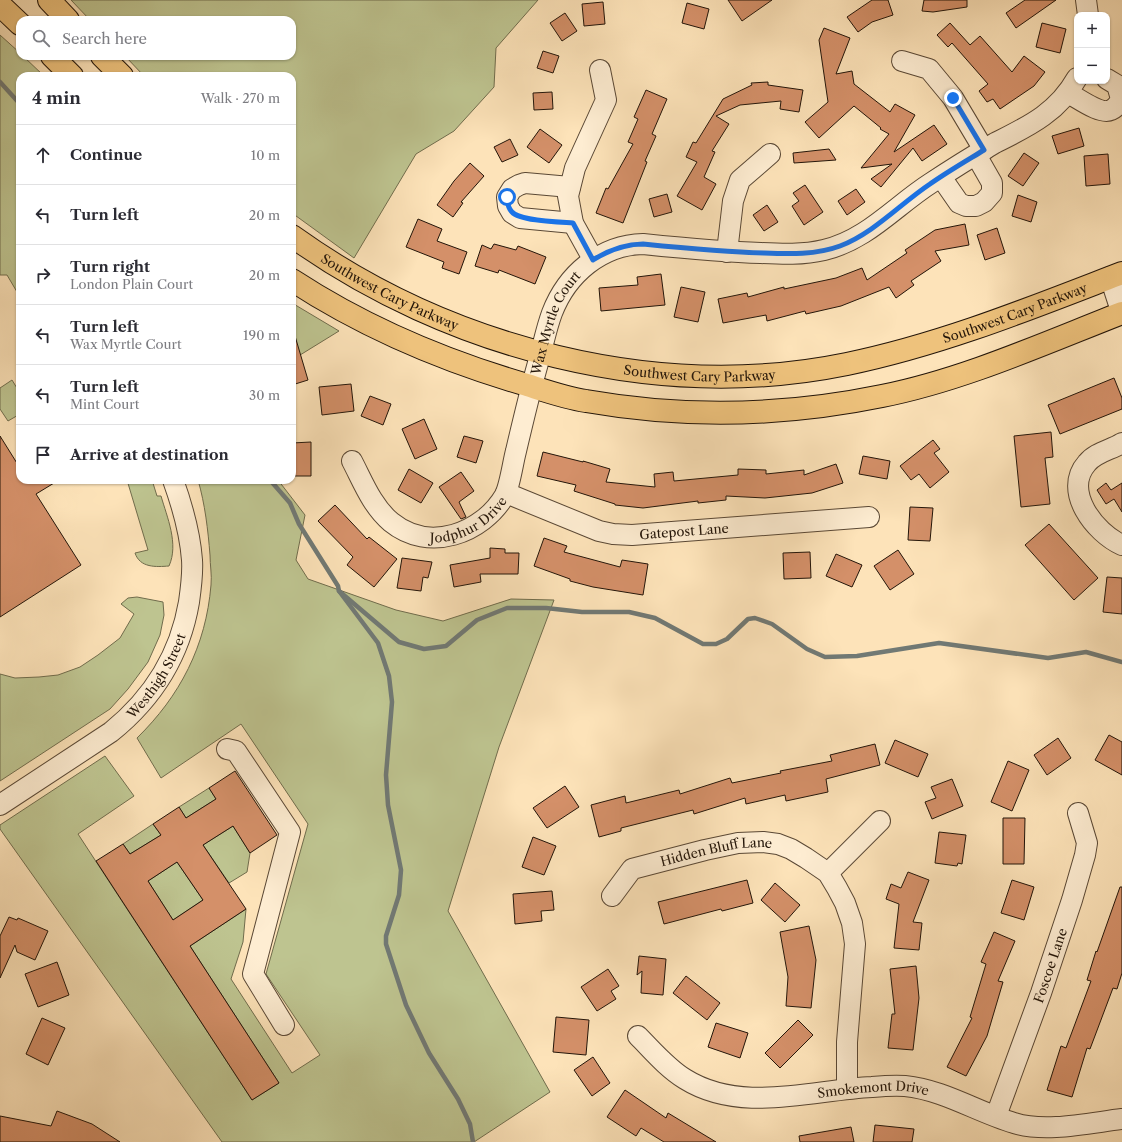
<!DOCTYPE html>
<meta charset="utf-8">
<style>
:root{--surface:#fff;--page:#f2f2f3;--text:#2b2b33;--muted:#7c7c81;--line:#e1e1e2}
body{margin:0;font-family:"Libre Caslon Text",serif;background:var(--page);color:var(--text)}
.controls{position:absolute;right:12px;top:12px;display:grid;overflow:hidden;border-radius:8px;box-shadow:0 1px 3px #0004}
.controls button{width:36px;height:36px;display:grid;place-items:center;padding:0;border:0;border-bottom:1px solid var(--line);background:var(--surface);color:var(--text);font:20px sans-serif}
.stop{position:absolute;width:12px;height:12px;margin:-9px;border:3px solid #1a73e8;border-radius:50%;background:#fff}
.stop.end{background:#1a73e8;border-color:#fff;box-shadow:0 1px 4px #0008}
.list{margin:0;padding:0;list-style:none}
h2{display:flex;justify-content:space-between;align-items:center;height:52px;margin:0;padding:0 16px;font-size:17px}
h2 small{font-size:13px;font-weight:400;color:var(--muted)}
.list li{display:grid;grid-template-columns:26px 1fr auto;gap:12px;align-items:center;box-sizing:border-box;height:60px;padding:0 16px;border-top:1px solid var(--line)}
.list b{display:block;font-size:15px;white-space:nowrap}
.list p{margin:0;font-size:13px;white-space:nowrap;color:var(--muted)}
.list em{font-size:13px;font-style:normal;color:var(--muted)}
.icon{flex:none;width:22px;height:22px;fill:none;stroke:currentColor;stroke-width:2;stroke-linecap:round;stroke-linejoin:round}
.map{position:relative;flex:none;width:1122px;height:1142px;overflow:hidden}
.search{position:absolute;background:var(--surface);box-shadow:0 1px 3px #0004;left:16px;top:16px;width:280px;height:44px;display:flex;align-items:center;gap:10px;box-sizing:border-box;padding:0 14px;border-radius:12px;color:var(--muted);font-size:15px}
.panel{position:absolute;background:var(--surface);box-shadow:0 1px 3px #0004;left:16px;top:72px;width:280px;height:412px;border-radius:12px}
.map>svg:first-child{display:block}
</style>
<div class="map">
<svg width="1122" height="1142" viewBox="0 0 1122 1142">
<rect width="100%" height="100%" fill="#fde3b9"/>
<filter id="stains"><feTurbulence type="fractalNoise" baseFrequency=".005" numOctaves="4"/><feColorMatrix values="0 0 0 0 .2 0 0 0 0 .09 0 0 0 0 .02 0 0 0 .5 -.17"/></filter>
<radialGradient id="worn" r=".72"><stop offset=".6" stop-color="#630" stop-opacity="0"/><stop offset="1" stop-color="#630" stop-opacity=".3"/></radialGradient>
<g fill="#bec490" stroke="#706c4c">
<polygon points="71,0 538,0 496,48 494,87 454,131 416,154 354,258 292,213 292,76 144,76 125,56 292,56 292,20 90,20"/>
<polygon points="0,35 20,53 20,56 23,56 44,76 20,76 20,297 7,275 0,275"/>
<polygon points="292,303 339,331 292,360"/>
<polygon points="12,380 20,393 20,414 8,421 0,409 0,388"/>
<path d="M127,480H152L157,496H161C167,517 179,544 169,566C156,567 140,568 135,553L148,550Z"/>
<path d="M198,480H278L305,515L296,560L308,579L396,610L443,621L511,599L554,600L499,747L448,911L550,1092L474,1142H222L0,829V825L105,756L134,796L78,834L252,1100L279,1083L190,946L246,909L243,942L231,979L292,1073L320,1055L266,974L308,824L241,724L161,778L137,738C180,696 206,646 211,585C212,575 210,565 210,555C208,530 205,504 198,480Z"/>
<polygon points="137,597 163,602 164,615 160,635 148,662 128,689 110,709 0,781 0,674 15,678 39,677 58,675 80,667 98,655 120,638 134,614 121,604 128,598"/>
<polygon points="209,788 216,799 186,818 179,807"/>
<polygon points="153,824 161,835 130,854 123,844"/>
<polygon points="233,826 250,853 247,872 229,883 203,845"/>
<polygon points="177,862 203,900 173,920 148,881"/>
</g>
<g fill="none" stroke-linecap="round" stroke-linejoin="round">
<g stroke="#717974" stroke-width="4.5">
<polyline points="0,82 20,104"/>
<polyline points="270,480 290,503 299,524 338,586 339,591 378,643 389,676 392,702 386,775 388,805 401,870 399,895 386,936 386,944 406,1005 429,1053 458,1099 470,1124 473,1142"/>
<polyline points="339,591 399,642 424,649 446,646 477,620 507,608 546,608 582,612 629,612 655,618 703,644 716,644 727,639 748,619 755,618 772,624 807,649 825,657 857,656 939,643 1048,658 1086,652 1122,662"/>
</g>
</g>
<g fill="#d49069" stroke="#231509" fill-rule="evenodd">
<polygon points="728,0 772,0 742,21"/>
<polygon points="872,0 888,0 893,15 872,22 858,32 847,17"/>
<polygon points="924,0 967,0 967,7 933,12 922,11"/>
<polygon points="1025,0 1056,0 1016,28 1006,13"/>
<polygon points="603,2 605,24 584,26 582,4"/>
<polygon points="687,3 709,9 704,29 682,23"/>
<polygon points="565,13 577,31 562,41 550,23"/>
<polygon points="950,23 970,45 980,36 1012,72 1024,56 1045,72 1034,86 1000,109 993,99 987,102 979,91 988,84 952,43 948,47 937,35"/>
<polygon points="1042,23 1066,29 1060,53 1036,47"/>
<polygon points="824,28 850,38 836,74 852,71 854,84 890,112 895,104 915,115 894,152 934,125 947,144 922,161 913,148 881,187 871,179 892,164 861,168 889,134 880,129 881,128 854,106 819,138 805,122 828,102 819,40"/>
<polygon points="543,51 559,56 553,73 537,68"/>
<polygon points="768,82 768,85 803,90 799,112 780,109 781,101 740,105 716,116 729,124 712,151 715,152 704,177 716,184 702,210 677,196 697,162 686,157 693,142 696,143 723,99 752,85 751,83"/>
<polygon points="646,90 667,99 652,134 656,136 645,161 647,162 623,223 596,213 606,188 608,189 633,144 628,142 638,119 634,117"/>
<polygon points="552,92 553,109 534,110 533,93"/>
<polygon points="1079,128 1084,146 1058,154 1052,136"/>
<polygon points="540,129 562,145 549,163 527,147"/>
<polygon points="510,139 518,155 502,162 494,147"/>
<polygon points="829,149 836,160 794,163 793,153"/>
<polygon points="1024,153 1039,163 1023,186 1008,176"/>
<polygon points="1108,154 1110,184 1086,186 1084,156"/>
<polygon points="470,163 484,176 461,202 463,203 453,217 437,205 454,181"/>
<polygon points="805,185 823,212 804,225 792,206 799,201 793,193"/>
<polygon points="856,189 865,202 847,215 838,201"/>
<polygon points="667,194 672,212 654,217 649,199"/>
<polygon points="1018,195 1037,202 1031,222 1012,216"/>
<polygon points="767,205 778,222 764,231 753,215"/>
<polygon points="418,219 442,229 437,241 467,252 459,274 442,268 444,262 406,247"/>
<polygon points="965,224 969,245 935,251 941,261 911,281 914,285 896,298 889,287 841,306 806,314 805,311 767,321 766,315 723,323 718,299 747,293 748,297 784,287 784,289 836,278 862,268 867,280 907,253 905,250 935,230"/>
<polygon points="997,228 1005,253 985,260 977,235"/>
<polygon points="494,244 516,250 518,246 546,257 535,284 499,270 498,273 475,266 482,245 491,249"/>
<polygon points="661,274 665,305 601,311 599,288 638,285 637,277"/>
<polygon points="681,287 705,292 698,322 674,317"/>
<polygon points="295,336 308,380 292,385 292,337"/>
<polygon points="1114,378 1122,398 1122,409 1060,434 1048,405"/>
<polygon points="351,384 354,411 322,415 319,387"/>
<polygon points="370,396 391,404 383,425 361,416"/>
<polygon points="424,419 437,449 415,459 402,429"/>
<polygon points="1051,432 1053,457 1045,458 1050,504 1021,507 1014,436"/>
<polygon points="0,436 20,468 20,480 59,480 36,494 81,565 0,617"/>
<polygon points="464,436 483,441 476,463 457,457"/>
<polygon points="933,440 940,449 934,453 949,472 930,488 919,474 911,480 900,466"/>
<polygon points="311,442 311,476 292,476 292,443"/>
<polygon points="543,452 583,462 583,461 610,469 606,482 655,487 654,474 673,472 674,481 738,475 738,469 766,470 766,474 804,470 804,475 836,464 843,483 812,493 765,498 726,496 726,500 698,503 698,501 643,508 615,505 615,504 574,491 576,485 537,476"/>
<polygon points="863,456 890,461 887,479 859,474"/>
<polygon points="409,469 433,483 421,503 398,490"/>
<polygon points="461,472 474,491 459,502 466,517 461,519 439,487"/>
<polygon points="1106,483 1111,490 1122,483 1122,512 1114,499 1106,504 1097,490"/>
<polygon points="335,505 367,539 369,537 397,559 374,587 347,565 353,557 318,521"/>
<polygon points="910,507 933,508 930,541 908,540"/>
<polygon points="1049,524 1098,578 1074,600 1025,545"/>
<polygon points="544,538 567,546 564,552 620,567 622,560 648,564 643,595 593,587 570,581 570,579 534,566"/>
<polygon points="490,548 505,549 505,553 519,553 518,574 480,574 481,582 454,587 450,565 490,558"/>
<polygon points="898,550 914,574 890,590 874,566"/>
<polygon points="810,552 811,578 784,579 783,553"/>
<polygon points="836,554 862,565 852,587 826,576"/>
<polygon points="402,558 432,562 428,578 423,577 421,591 397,588"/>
<polygon points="1107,577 1122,578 1122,614 1103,612"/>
<polygon points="1109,735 1122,742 1122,775 1095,760"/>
<polygon points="1058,738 1071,758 1047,775 1034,755"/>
<polygon points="895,740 928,754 918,777 885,763"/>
<polygon points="875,744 880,765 826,779 828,792 786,801 785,795 746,804 745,798 694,814 693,810 621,828 621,831 599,837 591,805 625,796 626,803 679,790 680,794 730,778 732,783 781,773 780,771 832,761 830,755"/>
<polygon points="1008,761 1029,770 1012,811 991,802"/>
<path d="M235,771L277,835L250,853L233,826L203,845L246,909L190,946L279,1083L252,1100L96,861L123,844L130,854L161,835L153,824L179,807L186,818L216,799L209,788ZM177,862L203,900L173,920L148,881Z"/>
<polygon points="952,779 963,806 932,819 925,802 936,798 931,787"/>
<polygon points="565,786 579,807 547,828 533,808"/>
<polygon points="1003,818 1025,818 1024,864 1003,864"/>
<polygon points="939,832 966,835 962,864 958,863 957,866 935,863"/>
<polygon points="533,837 556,846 544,875 522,867"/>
<polygon points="908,872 929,880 913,922 922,923 919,950 894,948 899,904 886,899 891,884 901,888"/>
<polygon points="747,880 753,903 722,911 721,909 664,924 658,902"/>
<polygon points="1012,880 1034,887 1024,920 1001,913"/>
<polygon points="775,883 800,905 785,922 761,900"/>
<polygon points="1120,887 1122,887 1122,973 1117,989 1113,988 1090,1049 1087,1048 1072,1097 1047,1090 1061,1046 1066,1048 1091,981 1087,980 1096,951 1097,952"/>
<polygon points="552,891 554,910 541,911 542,921 515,924 513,894"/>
<polygon points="9,917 17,920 18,918 48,931 35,960 17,952 15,945 0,978 0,936"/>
<polygon points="809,926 816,960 811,1008 786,1006 788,977 780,932"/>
<polygon points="994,932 1015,941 998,981 1003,982 987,1036 966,1076 947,1067 972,1018 970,1017 986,964 981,962"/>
<polygon points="639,956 666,959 663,995 641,993 642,971 637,975"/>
<polygon points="57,962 69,995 38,1007 25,974"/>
<polygon points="916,966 919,998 913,1050 888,1048 892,1014 895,1014 890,969"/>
<polygon points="608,969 619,986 611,991 616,999 597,1011 581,987"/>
<polygon points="686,976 720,1003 707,1020 673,993"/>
<polygon points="556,1017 589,1020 586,1055 553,1052"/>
<polygon points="42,1018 65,1028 48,1065 26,1054"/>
<polygon points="798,1020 813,1035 780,1068 765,1053"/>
<polygon points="716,1023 748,1033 740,1058 708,1047"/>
<polygon points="593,1057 610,1083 592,1096 574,1070"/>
<polygon points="625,1090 666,1118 668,1113 716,1142 664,1142 641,1128 636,1136 607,1117"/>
<polygon points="57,1111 92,1124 120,1142 0,1142 0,1116 51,1126"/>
<polygon points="875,1125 914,1129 912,1142 873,1142"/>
<polygon points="851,1127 854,1142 800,1142 799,1136"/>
</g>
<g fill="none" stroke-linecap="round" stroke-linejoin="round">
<defs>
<g id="minor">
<polyline points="1086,0 1088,15"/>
<polyline points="902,61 929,69 953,98 984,150"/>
<path d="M1068,93C1078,98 1100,115 1111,110C1116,108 1119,103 1121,99L1117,85L1107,79"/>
<polyline points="941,177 959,203 966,206 976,206 984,202 992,193 992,183 976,155"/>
<polyline points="570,187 525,183 519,185 512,189 507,197 508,206 512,213 520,218 573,223"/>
<polyline points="727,252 733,201 740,180 770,154"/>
<polyline points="593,259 573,223 568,196 575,168 606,100 600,70"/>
<polyline points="1110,277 1122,314"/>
<path d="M1122,443C1111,450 1096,452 1087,463C1062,491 1095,533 1122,545"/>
<path id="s1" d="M352,461C363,482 372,506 391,522C429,553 482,534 505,495C510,485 513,462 516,451C523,421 530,392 538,363C543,346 546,329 552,313C567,274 601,245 643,244C682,248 721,252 761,253C782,254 803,255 824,250C867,240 895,206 931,183C952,169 973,156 995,143C1011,135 1028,127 1043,116C1057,106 1068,94 1077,78"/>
<path id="s2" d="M506,493L599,531L613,534L632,535L869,517"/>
<polyline points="227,749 236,751 290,832 253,974 284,1025"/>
<path id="s3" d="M0,805L111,732C152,699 180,655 189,602C191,588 193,574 192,560C190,533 182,505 173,480"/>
<polyline points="828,873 880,821"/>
<path id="s4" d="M612,896L632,869L705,850L738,843L763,842L778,844L791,849L806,858L828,873L837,888L845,903L852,923L855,944L847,1042V1088"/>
<path id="s5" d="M638,1036C653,1051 667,1068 685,1079C741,1114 811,1090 872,1087C883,1086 894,1085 905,1086C944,1090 977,1112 1014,1123C1045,1133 1089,1123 1122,1119"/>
<path id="s6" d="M996,1116L1041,993L1072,900L1085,855L1087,843L1078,813"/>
</g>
<g id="major">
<polyline points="49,0 68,20"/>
<polyline points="0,5 20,24"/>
<polyline points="52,56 72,76"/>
<polyline points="102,56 122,76"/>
<path id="s7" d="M292,236C448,348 657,403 847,364C943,344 1031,308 1122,273"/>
<path d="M292,280C364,327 444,361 527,385C546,391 566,398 586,401C683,418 785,416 882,396C963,380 1045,343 1122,313"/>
</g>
</defs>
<use href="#minor" stroke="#5a4835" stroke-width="22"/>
<use href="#major" stroke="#231509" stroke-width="24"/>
<use href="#minor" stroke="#feedd2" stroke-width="20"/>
<use href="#major" stroke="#eec27c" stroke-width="22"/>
</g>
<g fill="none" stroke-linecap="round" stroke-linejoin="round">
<path stroke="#1a73e8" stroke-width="5" d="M507,197C508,203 507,207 512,212C520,221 559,222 573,223L593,260C609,250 624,244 643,244C683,248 723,252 764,253C789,254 816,255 840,246C874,233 900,204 930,184C947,172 966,161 984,150L953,98"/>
</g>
<g text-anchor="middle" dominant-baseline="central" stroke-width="3" stroke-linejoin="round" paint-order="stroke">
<g font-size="13" fill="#231509" stroke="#feedd2">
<text stroke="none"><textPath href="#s7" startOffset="113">Southwest Cary Parkway</textPath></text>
<text stroke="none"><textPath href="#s7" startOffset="761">Southwest Cary Parkway</textPath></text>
<text stroke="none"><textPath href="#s1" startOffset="386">Wax Myrtle Court</textPath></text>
<text stroke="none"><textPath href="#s7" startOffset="437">Southwest Cary Parkway</textPath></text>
<text stroke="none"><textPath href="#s1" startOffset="159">Jodphur Drive</textPath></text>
<text stroke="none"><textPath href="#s2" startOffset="186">Gatepost Lane</textPath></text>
<text stroke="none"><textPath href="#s3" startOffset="206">Westhigh Street</textPath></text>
<text stroke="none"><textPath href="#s4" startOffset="120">Hidden Bluff Lane</textPath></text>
<text stroke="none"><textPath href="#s6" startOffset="160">Foscoe Lane</textPath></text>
<text stroke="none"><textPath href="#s5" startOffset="256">Smokemont Drive</textPath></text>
</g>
</g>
<rect width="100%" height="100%" filter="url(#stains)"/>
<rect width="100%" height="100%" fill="url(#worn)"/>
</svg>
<div class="controls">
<button>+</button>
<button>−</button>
</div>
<div class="stop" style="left:507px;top:197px"></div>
<div class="stop end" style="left:953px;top:98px"></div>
<div class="search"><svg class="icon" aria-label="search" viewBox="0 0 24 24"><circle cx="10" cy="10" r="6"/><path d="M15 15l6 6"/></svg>Search here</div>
<section class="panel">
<h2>4 min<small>Walk · 270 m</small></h2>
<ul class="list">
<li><svg class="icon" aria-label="ahead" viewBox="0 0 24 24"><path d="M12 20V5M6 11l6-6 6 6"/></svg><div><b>Continue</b></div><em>10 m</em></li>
<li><svg class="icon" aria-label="left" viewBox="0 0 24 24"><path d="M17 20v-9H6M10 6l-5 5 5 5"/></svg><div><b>Turn left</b></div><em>20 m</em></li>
<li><svg class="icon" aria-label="right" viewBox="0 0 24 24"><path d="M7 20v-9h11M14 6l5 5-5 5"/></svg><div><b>Turn right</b><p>London Plain Court</p></div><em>20 m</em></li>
<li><svg class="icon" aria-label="left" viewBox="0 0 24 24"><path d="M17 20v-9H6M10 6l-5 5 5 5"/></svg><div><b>Turn left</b><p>Wax Myrtle Court</p></div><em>190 m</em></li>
<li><svg class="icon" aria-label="left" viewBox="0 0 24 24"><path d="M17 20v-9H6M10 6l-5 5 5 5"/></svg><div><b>Turn left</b><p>Mint Court</p></div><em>30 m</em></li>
<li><svg class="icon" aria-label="arrive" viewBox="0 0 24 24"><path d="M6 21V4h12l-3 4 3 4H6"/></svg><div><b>Arrive at destination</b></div></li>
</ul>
</section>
</div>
